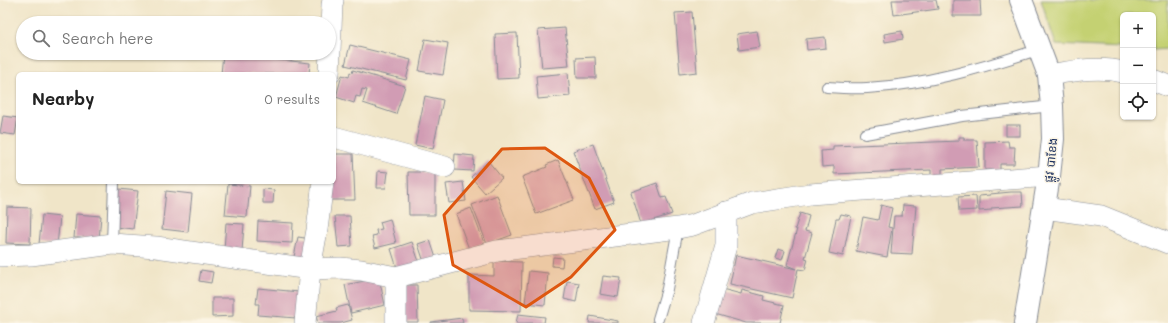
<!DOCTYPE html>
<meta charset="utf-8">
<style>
:root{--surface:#fff;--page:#f6f6f6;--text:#222;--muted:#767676;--line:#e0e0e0}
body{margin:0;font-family:Mali,"Noto Sans Khmer",sans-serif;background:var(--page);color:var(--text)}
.controls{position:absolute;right:12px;top:12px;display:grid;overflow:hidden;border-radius:6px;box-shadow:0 1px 3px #0004}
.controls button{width:36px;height:36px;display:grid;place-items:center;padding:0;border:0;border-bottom:1px solid var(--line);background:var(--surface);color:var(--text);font:20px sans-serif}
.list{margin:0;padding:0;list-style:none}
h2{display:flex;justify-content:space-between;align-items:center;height:52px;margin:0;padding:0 16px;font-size:17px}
h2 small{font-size:13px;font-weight:400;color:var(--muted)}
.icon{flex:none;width:22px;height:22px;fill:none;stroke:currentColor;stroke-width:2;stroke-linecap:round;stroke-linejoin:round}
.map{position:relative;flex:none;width:1168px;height:323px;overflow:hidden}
.search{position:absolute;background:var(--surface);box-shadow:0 1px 3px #0004;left:16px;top:16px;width:320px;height:44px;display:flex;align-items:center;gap:10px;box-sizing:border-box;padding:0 14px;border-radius:22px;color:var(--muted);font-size:15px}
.panel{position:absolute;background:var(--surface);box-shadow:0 1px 3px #0004;left:16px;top:72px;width:320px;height:112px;border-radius:6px}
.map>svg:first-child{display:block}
</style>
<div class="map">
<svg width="1168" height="323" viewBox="0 0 1168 323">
<rect width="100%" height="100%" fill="#fcf5e5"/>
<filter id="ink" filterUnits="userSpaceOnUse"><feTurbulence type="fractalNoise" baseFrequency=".025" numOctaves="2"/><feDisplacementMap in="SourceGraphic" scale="8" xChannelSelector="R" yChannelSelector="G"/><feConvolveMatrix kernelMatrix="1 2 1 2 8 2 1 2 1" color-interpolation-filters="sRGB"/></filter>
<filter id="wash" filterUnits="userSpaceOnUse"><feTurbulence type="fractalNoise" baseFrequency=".012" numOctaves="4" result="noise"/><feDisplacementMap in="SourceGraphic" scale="16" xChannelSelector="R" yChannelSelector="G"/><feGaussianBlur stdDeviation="0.9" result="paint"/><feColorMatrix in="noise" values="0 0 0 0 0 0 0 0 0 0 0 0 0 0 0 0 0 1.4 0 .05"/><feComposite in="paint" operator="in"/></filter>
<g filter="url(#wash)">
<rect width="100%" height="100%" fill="#f0e5c8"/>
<polygon fill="#c4d172" stroke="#708068" points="1041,0 1168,0 1168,49 1153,50 1153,15 1123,15 1123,48 1056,45"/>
<g id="blocks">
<g fill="#d19cb4">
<polygon points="892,0 936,0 938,9 894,15"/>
<polygon points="953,0 980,0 981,16 953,16"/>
<polygon points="692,12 697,72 680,74 675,13"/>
<polygon points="565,28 569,66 542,68 538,30"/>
<polygon points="757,31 760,47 739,50 737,34"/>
<polygon points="902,31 903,39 885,42 884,34"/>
<polygon points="517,33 519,78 497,79 495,34"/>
<polygon points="825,37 826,48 807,50 806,39"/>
<polygon points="425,39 448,43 443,75 419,71"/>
<polygon points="350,45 411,60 406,80 345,65"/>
<polygon points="223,54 310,63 309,74 221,74"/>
<polygon points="595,57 596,78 577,78 576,58"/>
<polygon points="353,70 405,86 396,114 363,103 367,90 362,89 360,97 356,96 354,103 336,97 342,75 349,77 350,72 352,73"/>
<polygon points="568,73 570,96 538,99 536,76"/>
<polygon points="425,96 443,100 433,149 415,145"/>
<polygon points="3,116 18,118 15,135 0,133"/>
<rect x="1006" y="125" width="14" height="11"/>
<polygon points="959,137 964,137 964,140 977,140 979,167 942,169 942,178 931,178 931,170 834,174 834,166 822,167 821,151 833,150 833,146 959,141"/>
<polygon points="1008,141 1009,147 1015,147 1014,164 1000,164 1000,170 985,170 985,142"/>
<polygon points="593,144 614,202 595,209 573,151"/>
<polygon points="334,154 353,154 355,200 328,200 327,182 334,182"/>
<polygon points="455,154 474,156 473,171 454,170"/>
<polygon points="558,160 574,200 536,214 522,177 547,167 546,165"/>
<polygon points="488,161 502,178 485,193 471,177"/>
<polygon points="378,171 388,172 386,188 377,188"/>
<polygon points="408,172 435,172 435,215 409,215"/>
<polygon points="463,182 466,201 449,203 446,184"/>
<polygon points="657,183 662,198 666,197 672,214 641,224 631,192"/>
<polygon points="228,184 250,186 247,217 225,215"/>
<polygon points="119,189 138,191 133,229 115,227"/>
<polygon points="263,189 274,190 273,203 263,203"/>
<polygon points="166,191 192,194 188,232 162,229"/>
<polygon points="1011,192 1022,192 1023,206 991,208 991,210 979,211 979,196 990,195 990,194"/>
<polygon points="497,195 512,235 487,244 472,205"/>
<polygon points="976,196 977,210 959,211 958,197"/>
<polygon points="881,205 892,208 888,227 892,228 887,257 856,251 863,217 878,220"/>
<polygon points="903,205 916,206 912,254 891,253 894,216 902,216"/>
<polygon points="7,207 31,208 30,244 6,243"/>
<polygon points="471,208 484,243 469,249 456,214"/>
<polygon points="800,213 809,216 805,231 812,233 805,258 808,259 805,270 798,269 792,298 730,284 736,255 796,269 787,265 797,229 795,229"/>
<polygon points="76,214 101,216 99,240 74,238"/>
<polygon points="841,214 851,216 843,256 829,253 836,219 839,219"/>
<polygon points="42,215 60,217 57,246 39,244"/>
<polygon points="335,216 350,216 352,246 338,247"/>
<polygon points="390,219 396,243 375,248 372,236 377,235 376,230 382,229 380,222"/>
<polygon points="258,221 293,223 292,243 257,241"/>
<polygon points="226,223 244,224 242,251 224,249"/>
<polygon points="298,237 311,239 307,260 294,257"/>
<polygon points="430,240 437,261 425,265 418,244"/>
<polygon points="412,242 421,267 399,274 391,249"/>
<polygon points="778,249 785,251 782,260 775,258"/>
<polygon points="553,257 563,258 562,267 552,266"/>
<polygon points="494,261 522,262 521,311 469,310 469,275 494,276"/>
<polygon points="201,270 213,272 211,283 199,281"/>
<polygon points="529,271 548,273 545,305 525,303"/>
<polygon points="603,276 621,278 618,297 600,294"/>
<polygon points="379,278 385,305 351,313 345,285"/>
<polygon points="567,281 579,283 576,302 564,299"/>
<polygon points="398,285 417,285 418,322 399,322"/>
<polygon points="258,288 299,292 296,318 258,315 259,304 256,304"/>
<polygon points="722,289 741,294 742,290 764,296 763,300 784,305 780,323 746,323 715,314"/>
<polygon points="212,298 233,298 233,316 212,317"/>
<polygon points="348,305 352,320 341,323 318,323 316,316 337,311 336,308"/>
<polygon points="518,314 545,317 544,323 516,323"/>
<polygon points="590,316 618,321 618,323 589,323"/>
<polygon points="462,318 463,323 431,323 431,322"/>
</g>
</g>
</g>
<g filter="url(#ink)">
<use href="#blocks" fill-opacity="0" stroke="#868a93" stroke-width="1"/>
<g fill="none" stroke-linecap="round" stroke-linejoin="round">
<defs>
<g id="service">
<path d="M827,87C840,88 854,89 867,88C925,85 985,67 1040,49"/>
<polyline points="865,134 962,116 1052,106"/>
<polyline points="112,244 114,182"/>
<polyline points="658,319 667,289 678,228"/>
</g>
<g id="minor">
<polyline points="329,74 332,5 333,0"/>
<path d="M1049,75C1073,71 1099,66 1123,72"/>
<polyline points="1153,80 1168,86"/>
<polyline points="334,137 445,167"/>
<polyline points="1044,208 1101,216 1168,243"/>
<polyline points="0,256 31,255 112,244 156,247 310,269 340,268 361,270 396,277 497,251 678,228 693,225 752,203 810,194 1049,176"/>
<polyline points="305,323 310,269 317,230 323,182"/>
<polyline points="396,323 396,277"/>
<polyline points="704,323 726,246 726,212"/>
</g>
<polyline id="tertiary" points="1021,0 1049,75 1052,106 1053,139 1049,176 1025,323"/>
</defs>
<use href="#service" stroke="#868a93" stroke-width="12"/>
<use href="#minor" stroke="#868a93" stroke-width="22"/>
<use href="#tertiary" stroke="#868a93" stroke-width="24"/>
<use href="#service" stroke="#fff" stroke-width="10"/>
<use href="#minor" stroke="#fff" stroke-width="21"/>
<use href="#tertiary" stroke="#fff" stroke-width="22"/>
</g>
</g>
<path fill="#de5710" fill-opacity="0.2" stroke="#de5710" stroke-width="3" stroke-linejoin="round" d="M545,148L589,178L615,230L571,277L526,307L453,265L444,215L502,149Z"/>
<g text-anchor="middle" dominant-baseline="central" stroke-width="3" stroke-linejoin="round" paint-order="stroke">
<g font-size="12" fill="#1b2f5e" stroke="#fcf5e5">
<text transform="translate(1050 160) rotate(-84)">ផ្លូវ បាខែង</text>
</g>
</g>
</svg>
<div class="controls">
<button>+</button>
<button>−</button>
<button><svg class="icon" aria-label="locate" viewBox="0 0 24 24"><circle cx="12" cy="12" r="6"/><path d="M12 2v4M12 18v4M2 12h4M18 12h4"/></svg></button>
</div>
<div class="search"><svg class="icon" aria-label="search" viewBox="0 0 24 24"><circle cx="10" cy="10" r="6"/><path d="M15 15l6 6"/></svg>Search here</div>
<section class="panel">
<h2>Nearby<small>0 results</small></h2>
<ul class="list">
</ul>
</section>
</div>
